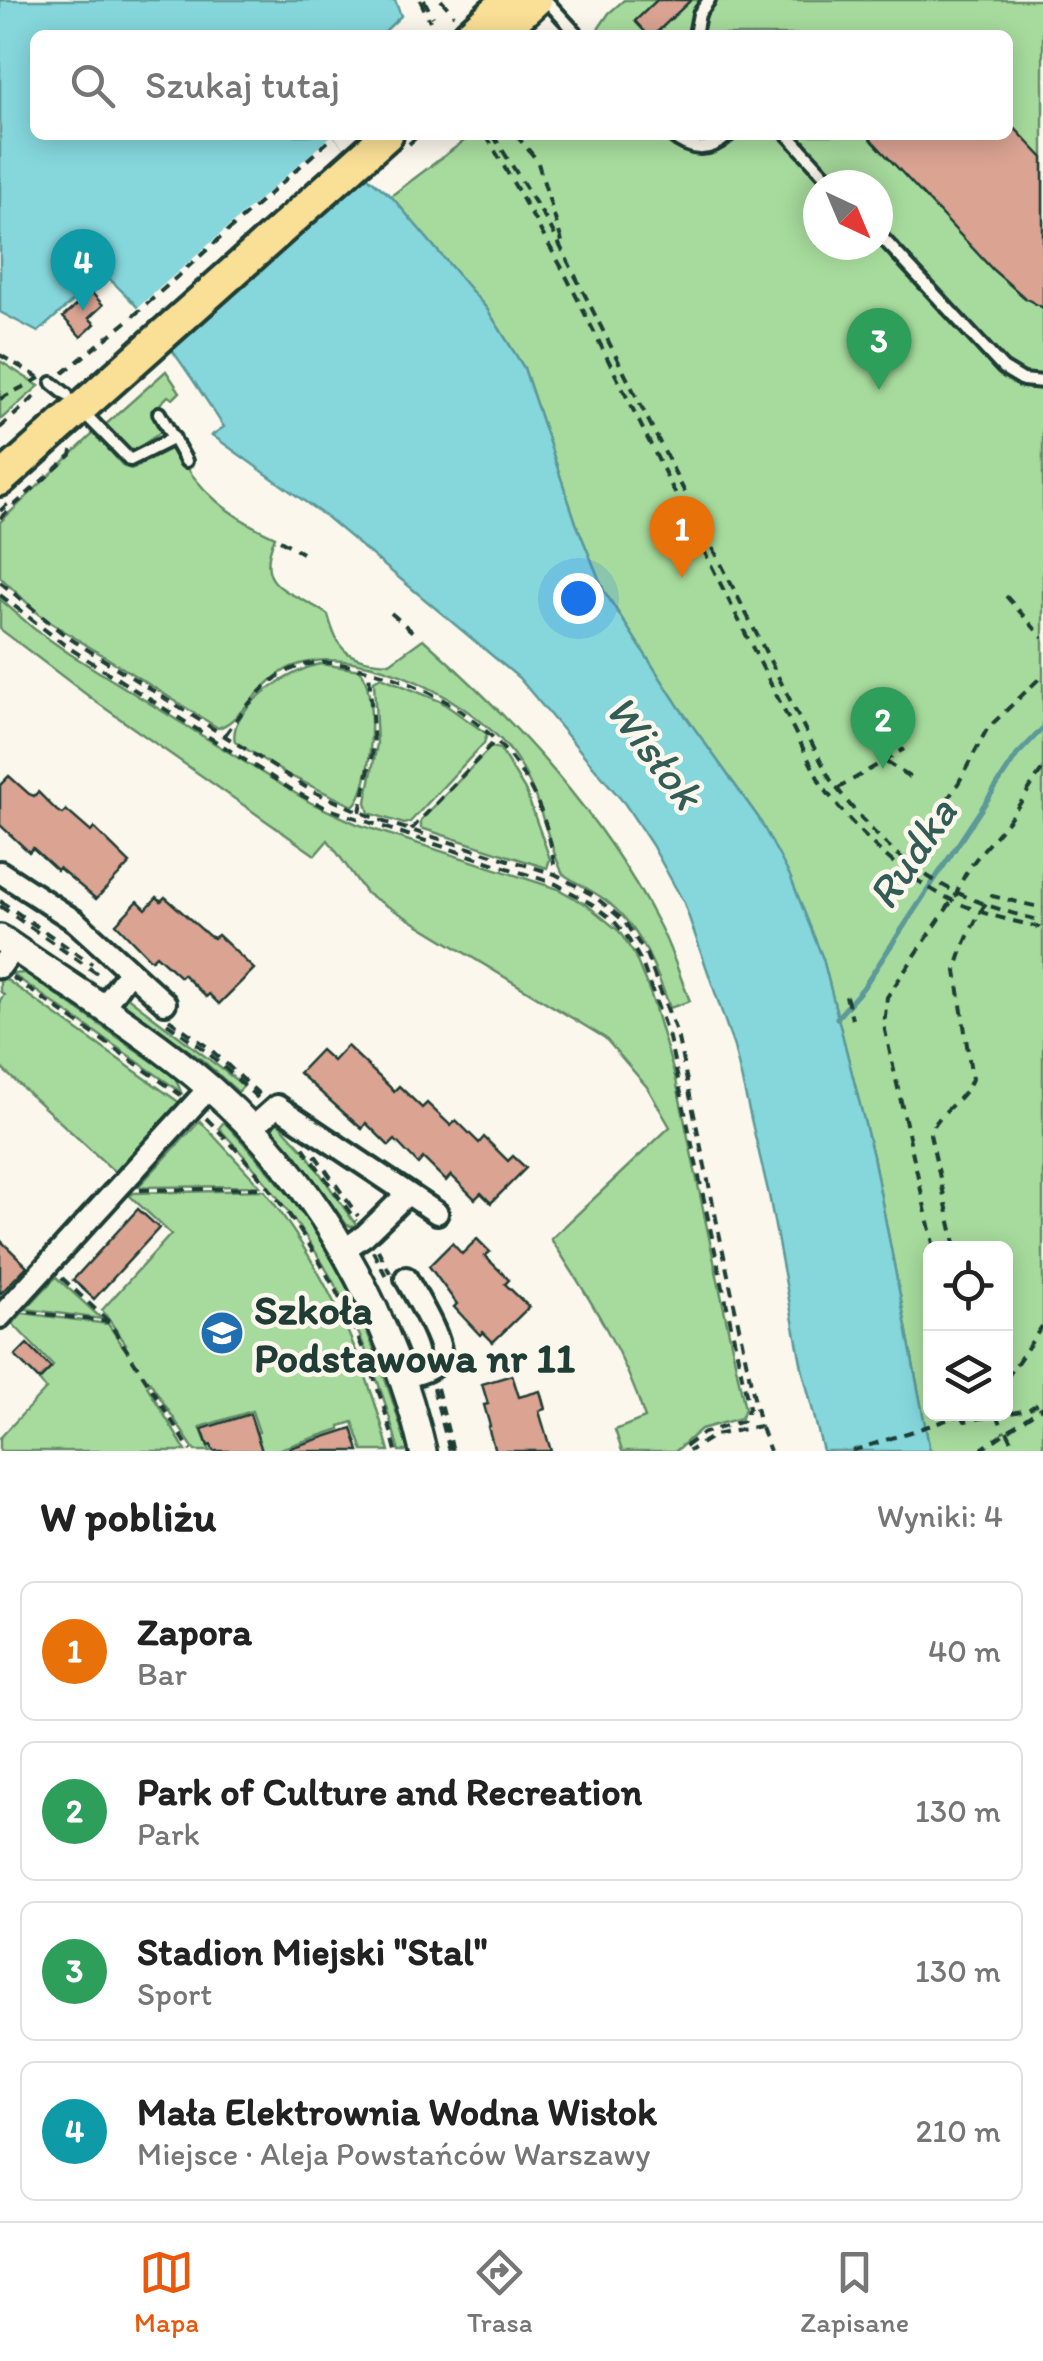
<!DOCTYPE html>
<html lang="pl">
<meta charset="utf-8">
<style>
:root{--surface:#fff;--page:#f2f2f2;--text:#222;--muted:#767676;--line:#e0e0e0;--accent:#ea580c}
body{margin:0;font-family:Itim,sans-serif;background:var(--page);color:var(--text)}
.controls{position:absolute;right:30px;bottom:30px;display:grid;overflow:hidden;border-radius:15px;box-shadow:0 5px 25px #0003}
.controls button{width:90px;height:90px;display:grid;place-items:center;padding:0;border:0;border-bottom:2px solid var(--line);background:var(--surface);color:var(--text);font:50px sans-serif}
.compass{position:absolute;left:803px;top:170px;width:90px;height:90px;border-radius:50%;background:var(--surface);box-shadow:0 5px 25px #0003;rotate:136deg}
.you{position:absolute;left:578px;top:598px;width:35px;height:35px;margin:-25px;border:8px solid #fff;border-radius:50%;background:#1a73e8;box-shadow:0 0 0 15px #1a73e833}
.badge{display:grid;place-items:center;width:65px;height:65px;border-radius:50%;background:var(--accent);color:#fff;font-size:32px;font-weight:700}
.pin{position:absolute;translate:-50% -82px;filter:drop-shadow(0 2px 5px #0008)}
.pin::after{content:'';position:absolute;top:52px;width:35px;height:30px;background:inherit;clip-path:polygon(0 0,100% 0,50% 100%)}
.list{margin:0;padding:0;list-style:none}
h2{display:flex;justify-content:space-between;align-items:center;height:130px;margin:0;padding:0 40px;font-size:42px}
h2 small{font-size:32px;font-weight:400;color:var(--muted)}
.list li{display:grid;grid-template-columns:65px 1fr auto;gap:30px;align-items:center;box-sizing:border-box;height:140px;margin:0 20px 20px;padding:0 20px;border:2px solid var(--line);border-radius:15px}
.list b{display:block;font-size:38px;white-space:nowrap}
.list p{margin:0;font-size:32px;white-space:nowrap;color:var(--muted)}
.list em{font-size:32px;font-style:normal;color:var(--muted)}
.icon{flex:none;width:55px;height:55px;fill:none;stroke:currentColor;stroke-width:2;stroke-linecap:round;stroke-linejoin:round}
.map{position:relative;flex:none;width:1043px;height:1451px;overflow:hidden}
.search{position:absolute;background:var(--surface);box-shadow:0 5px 25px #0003;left:30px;right:30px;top:30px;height:110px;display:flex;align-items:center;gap:25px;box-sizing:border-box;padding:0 35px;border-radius:15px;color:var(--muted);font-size:38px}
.sheet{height:770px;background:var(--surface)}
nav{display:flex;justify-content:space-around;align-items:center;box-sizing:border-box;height:140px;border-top:2px solid var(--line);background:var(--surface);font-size:28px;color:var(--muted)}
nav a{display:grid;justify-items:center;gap:5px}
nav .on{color:var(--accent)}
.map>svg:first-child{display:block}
</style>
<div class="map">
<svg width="1043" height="1451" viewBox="0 0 1043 1451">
<rect width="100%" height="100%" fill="#fbf7ec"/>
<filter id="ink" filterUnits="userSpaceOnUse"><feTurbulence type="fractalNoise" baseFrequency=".01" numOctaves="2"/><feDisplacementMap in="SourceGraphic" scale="20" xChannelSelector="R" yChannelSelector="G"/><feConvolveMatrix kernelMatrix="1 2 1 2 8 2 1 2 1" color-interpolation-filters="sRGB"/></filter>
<g filter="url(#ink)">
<g fill="#a7db9d" stroke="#638c68" stroke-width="2.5" fill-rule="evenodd">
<path d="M624,0H1043V1451H930L873,1156L823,959L758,817L679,707L604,591L576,523L524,368L487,309L391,196L472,135H1008V35H594L609,13ZM818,185H878V245H818ZM930,1248H1006V1414H930Z"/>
<polygon points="0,361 39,386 0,420"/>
<polygon points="166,371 180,392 173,399 168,396 152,412 162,431 130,454 104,426"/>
<path d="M94,433L124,467L132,469L174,447C198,491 230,517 275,537C251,592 296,590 328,615C339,655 349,660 390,663L423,639C515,721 600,812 658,923C671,947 679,975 690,1001L670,1008C655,967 641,927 604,899C591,890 576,883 563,874C545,836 540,795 517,760C479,702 363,641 294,666C263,677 241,722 218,728L42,617L0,577V522Z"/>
<path d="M0,599L33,628L70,654L311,803L357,824L558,889L587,905L619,931L634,954L651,995L676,1080L745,1409L741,1418L701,1429L676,1451H622L615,1430L645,1418C624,1352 589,1297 551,1239L670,1127L647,1087L605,1038L366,893L328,840L315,855L99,704L0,629Z"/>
<path d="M321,664L360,670C378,690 373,789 353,806L286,774L235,742C227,708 292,669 321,664Z"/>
<polygon points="381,677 440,701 487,734 484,743 410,822 404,824 369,813 366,802 377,744 374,681"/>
<polygon points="491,747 500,749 526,792 550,859 547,868 421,828 421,820"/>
<polygon points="25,973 175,1077 181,1092 12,974"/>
<polygon points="4,978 180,1103 178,1108 117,1174 0,1067 0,1000 4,995 0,991 0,982"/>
<polygon points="122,993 244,1086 238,1092 202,1060 121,1002"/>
<polygon points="271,1115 306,1153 358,1228 347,1225 295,1154 269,1125"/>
<polygon points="200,1121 260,1186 138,1187"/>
<path d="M224,1122C247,1147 270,1171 291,1198C349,1273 382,1361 408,1451H399C364,1317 312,1229 219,1128Z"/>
<path d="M264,1190C325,1269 364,1355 389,1451H363L353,1422L340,1426V1429L274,1451H252L247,1436L259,1432L252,1411L200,1427L210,1451H195L150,1382L147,1386L186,1451H0V1438L46,1389L39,1381L53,1366L13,1324L22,1313L108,1324L123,1346L126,1344L102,1310L171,1234L130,1196L133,1193Z"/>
<polygon points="56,1277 102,1319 26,1309"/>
</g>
<path fill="#85d7dc" stroke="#5c9999" stroke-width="2.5" d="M0,0H395L401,16L381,35H35V135H331L370,179L391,196L487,309L524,368L576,523L604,591L679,707L758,817L790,876L823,959L873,1156L930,1451H823L802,1368L769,1195L734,1047L684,903L652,845L625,804L519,678L325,516L212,435L224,427C186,369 152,314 98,269L84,281L90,286L38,332L0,312Z"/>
<polygon fill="#fbf7ec" points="332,135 368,174 169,352 135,310"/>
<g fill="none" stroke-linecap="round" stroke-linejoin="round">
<polyline stroke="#5c9999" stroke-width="5" points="837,1018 863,988 1017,755 1043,728"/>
</g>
<g fill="#daa392" stroke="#1f3d34" stroke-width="2.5">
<polygon points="657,0 691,0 654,35 648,35 635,21"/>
<polygon points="1008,121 1043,158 1043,308 1025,298 993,270 867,135 1008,135"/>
<polygon points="91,292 103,305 89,318 95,324 81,337 63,317"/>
<polygon points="9,776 29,794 34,796 38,792 57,811 63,814 66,810 91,832 94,828 130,863 96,899 59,868 57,870 33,848 29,852 0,825 0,785"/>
<polygon points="157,897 161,901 165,897 209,936 214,938 218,935 254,969 219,1004 209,994 206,997 183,974 180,977 156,955 151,960 116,924 138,901 146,909"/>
<polygon points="347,1046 394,1091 399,1086 422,1108 427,1103 451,1126 456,1120 479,1143 484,1137 508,1161 513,1156 526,1168 491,1203 481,1193 475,1199 451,1175 446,1181 423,1158 418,1164 395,1140 389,1146 366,1123 362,1129 299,1073 321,1050 333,1061"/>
<polygon points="138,1209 159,1228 94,1299 73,1280"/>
<polygon points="477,1239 490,1252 485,1256 509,1280 505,1284 529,1307 493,1342 483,1332 480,1335 454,1307 457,1304 429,1266 452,1243 462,1254"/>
<polygon points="0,1240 27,1266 0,1294"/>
<polygon points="27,1344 51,1368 39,1380 15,1356"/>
<polygon points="512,1375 519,1397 540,1391 545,1409 539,1411 551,1451 495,1451 488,1427 490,1426 484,1405 488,1404 482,1384"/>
<polygon points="250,1414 262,1451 213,1451 211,1445 208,1446 202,1429"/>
<polygon points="352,1428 359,1451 291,1451 290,1448"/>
</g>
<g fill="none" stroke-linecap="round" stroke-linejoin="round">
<defs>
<g id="service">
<polyline points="546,0 578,35"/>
<polyline points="695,35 699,14 709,0"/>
<path d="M671,135C691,152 709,153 729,135"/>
<polyline points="788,135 834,185"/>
<polyline points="878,233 1003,368 1023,380 1043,382"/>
<polyline points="52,383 67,395"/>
<polyline points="84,413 130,460 174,438"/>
<polyline points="159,413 186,461"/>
</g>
<g id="minor">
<polyline points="0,872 75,921 165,1003"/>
<polyline points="0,967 14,948"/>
<polyline points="103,1008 129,972"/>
<polyline points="251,1129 277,1106 437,1213"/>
<polyline points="344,1250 365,1235 407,1194"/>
<polyline points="0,1317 209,1088"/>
<path d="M403,1378C414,1374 433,1371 439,1360C448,1346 414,1294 406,1278"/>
</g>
<path id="tertiary" d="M0,938C70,987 146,1032 211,1089C318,1183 391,1312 423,1451"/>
<g id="primary">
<polyline points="500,33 536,0"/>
<polyline points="469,35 508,0"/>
<polyline points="0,480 387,135"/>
</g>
</defs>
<use href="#service" stroke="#1f3d34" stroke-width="18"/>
<use href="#minor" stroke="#1f3d34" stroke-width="28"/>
<use href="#tertiary" stroke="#1f3d34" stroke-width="32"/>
<use href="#primary" stroke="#1f3d34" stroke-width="38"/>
<g stroke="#1f3d34" stroke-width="4" stroke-dasharray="10 8" stroke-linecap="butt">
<polyline points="420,0 430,21"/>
<polyline points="424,0 433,17"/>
<polyline points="441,0 454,15"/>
<polyline points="438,35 446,28"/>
<path d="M486,135L562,268L821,784C858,835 908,884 968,907C992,917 1018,922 1043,928"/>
<path d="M493,135L551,228L830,779C891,862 943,898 1043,921"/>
<polyline points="516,135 537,160 564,248"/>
<polyline points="409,144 419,135"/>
<polyline points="0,355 38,377"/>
<polyline points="63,373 130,319 334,136"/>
<polyline points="0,399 40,378"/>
<polyline points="0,428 40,392"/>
<polyline points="0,511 11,501"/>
<polyline points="0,518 71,455 73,448"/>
<polyline points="280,540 302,553"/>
<polyline points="0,582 66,636 312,791 384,822 555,874 593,895 624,921 646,954 677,1034 760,1426 715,1435 689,1451"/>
<polyline points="0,595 66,646 292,790 326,808 556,884 592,904 613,920 626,935 642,963 669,1038 749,1408 743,1421 703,1433 679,1451"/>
<polyline points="1006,596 1043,638"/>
<polyline points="391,613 415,634"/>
<path d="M225,735C242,712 263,682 290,670C318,657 344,664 372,671C472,698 546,767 555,874"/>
<polyline points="886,762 916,781"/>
<polyline points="837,789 904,749"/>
<polyline points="360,812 374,745 369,671"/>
<polyline points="411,830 495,741"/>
<polyline points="907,861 959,782 987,729 1043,675"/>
<polyline points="0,901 92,964"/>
<polyline points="0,906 102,977"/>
<polyline points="12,977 181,1095"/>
<polyline points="846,996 852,1019"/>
<polyline points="169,1019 209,1048 261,1096"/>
<polyline points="167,1023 206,1051 260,1100"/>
<path d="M206,1118C303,1214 363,1319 396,1451"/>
<polyline points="303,1147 356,1221"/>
<polyline points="315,1155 358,1216"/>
<polyline points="140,1190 265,1188"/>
<path d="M934,1248L884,1026L887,997L956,895C968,859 996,840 1016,809C1026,796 1032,783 1043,769"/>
<path d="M956,1248L930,1134C938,1111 963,1102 972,1079L956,971C958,954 980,907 992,896L1043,908"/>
<polyline points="378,1250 390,1273"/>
<polyline points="373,1251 387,1278"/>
<polyline points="62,1278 109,1322 191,1451"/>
<polyline points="29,1312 109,1322"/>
<polyline points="1006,1379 1043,1325"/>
<polyline points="433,1388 450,1451"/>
<polyline points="437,1388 453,1451"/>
<polyline points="997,1414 1004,1432"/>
<polyline points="761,1428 770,1451"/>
<polyline points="1007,1431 1017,1451"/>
<polyline points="852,1451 965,1414"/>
<polyline points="986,1451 983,1448 1043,1407"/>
</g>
<use href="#service" stroke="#fbf7ec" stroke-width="10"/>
<use href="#minor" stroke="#fbf7ec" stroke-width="20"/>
<use href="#tertiary" stroke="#fbf7ec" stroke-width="25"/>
<use href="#primary" stroke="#fadf96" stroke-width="30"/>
<polyline stroke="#1f3d34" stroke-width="4" stroke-dasharray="10 8" stroke-linecap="butt" points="962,1415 965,1421 1028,1410 1043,1400"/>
</g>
</g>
<defs>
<symbol id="school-disc" viewBox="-11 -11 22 22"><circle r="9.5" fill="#1f6fb2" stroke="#fbf7ec"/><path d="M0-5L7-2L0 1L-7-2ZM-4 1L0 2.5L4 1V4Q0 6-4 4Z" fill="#fff"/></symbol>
</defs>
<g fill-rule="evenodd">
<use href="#school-disc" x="197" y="1308" width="50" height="50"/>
</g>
<g text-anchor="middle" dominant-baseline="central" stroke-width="9" stroke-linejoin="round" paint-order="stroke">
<g font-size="42" font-weight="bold" fill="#1f3d34" stroke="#fbf7ec" text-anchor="start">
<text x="254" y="1309">Szkoła<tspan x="254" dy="48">Podstawowa nr 11</tspan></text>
</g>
<g font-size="45" font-style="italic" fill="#335c56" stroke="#fbf7ec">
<text transform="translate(655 751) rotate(53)">Wisłok</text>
<text transform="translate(911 853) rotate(-56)">Rudka</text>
</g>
</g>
</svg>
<div class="controls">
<button><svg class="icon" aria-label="locate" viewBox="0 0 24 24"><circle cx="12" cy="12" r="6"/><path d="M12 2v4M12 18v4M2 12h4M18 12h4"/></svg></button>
<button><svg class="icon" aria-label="layers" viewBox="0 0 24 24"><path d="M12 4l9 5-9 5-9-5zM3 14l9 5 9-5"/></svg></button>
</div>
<svg class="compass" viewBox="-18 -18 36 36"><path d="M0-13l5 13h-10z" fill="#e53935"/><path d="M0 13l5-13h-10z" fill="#767676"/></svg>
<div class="you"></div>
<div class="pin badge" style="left:682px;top:578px;background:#e8710a">1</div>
<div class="pin badge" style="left:883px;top:769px;background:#2e9e5b">2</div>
<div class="pin badge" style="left:879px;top:390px;background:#2e9e5b">3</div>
<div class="pin badge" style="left:83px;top:311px;background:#0f9aa8">4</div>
<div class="search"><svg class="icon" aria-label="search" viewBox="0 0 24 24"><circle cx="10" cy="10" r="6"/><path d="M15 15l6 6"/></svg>Szukaj tutaj</div>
</div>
<section class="sheet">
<h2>W pobliżu<small>Wyniki: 4</small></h2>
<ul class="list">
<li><span class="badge" style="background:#e8710a">1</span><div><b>Zapora</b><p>Bar</p></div><em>40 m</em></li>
<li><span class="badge" style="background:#2e9e5b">2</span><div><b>Park of Culture and Recreation</b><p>Park</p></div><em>130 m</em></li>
<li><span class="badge" style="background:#2e9e5b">3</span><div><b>Stadion Miejski &quot;Stal&quot;</b><p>Sport</p></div><em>130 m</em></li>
<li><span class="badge" style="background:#0f9aa8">4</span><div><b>Mała Elektrownia Wodna Wisłok</b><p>Miejsce · Aleja Powstańców Warszawy</p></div><em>210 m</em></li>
</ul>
</section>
<nav>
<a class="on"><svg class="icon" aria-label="map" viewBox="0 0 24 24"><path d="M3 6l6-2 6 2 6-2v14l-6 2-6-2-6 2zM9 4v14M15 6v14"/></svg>Mapa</a>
<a><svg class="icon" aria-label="directions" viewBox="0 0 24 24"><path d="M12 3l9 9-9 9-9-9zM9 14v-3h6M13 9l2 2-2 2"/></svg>Trasa</a>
<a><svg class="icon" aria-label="saved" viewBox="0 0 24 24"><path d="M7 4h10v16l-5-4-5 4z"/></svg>Zapisane</a>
</nav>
